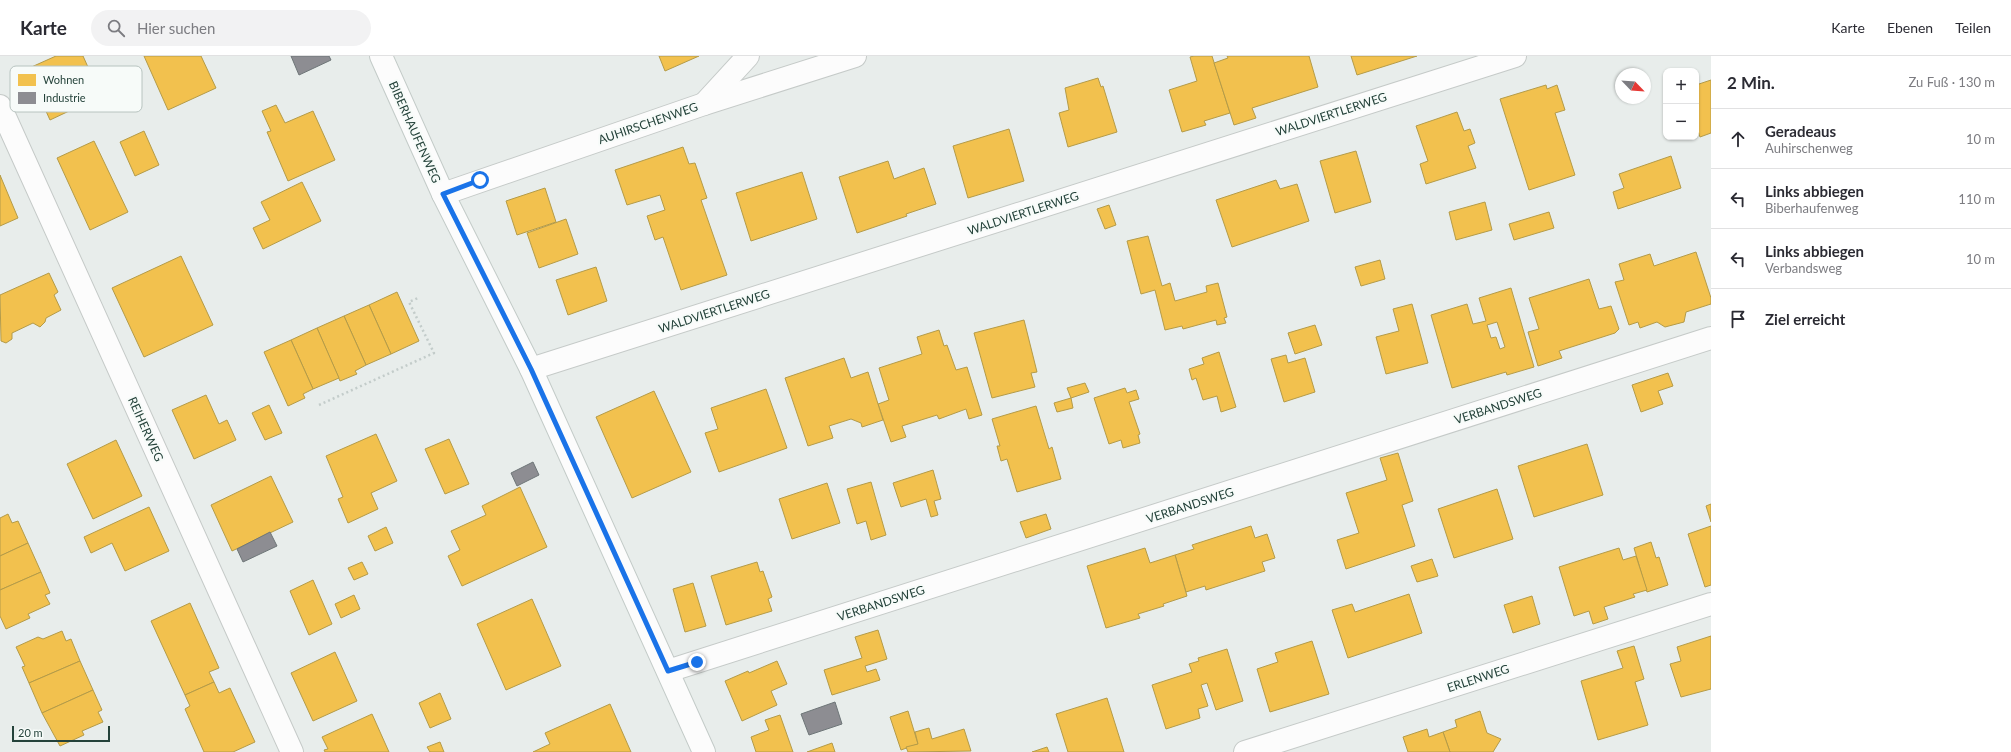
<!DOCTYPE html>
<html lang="de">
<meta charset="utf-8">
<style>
:root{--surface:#fff;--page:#f2f2f3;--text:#2b2b33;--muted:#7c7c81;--line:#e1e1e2}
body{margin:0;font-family:Lato,sans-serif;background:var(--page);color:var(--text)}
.controls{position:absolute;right:12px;top:12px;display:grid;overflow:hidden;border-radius:8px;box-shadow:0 1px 3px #0004}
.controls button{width:36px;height:36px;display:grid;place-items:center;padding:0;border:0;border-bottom:1px solid var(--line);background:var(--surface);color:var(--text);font:20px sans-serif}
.compass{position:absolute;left:1615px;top:12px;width:36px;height:36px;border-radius:50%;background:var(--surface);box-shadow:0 1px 3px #0004;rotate:115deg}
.scale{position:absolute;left:12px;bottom:10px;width:98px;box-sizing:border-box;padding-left:4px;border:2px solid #24423a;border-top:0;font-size:11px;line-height:14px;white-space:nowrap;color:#24423a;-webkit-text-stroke:3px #f7fbf9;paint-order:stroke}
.stop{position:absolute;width:12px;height:12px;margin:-9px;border:3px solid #1a73e8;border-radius:50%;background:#fff}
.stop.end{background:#1a73e8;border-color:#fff;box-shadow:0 1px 4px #0008}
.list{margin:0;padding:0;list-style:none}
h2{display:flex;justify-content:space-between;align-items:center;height:52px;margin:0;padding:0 16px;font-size:17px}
h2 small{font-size:13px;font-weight:400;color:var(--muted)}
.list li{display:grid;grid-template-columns:26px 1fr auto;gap:12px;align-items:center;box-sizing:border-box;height:60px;padding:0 16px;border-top:1px solid var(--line)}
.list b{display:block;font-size:15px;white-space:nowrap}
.list p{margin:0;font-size:13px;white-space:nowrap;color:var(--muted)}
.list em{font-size:13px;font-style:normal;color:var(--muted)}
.icon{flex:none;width:22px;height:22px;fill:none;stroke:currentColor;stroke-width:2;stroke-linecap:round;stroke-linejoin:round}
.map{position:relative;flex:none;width:1711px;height:696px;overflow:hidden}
header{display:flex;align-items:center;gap:24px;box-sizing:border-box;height:56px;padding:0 20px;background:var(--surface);border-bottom:1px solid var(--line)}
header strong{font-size:19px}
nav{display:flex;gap:22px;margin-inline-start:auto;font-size:14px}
.search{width:280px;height:36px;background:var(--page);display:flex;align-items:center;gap:10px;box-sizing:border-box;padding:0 14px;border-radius:22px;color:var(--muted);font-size:15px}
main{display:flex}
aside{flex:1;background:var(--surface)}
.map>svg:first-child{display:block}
</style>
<header>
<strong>Karte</strong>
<div class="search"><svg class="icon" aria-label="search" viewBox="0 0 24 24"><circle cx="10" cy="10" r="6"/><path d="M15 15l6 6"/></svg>Hier suchen</div>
<nav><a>Karte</a><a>Ebenen</a><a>Teilen</a></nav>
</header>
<main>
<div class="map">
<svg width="1711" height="696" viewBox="0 0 1711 696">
<rect width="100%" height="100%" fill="#e8edeb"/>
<g fill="#f2c14e" stroke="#b49b48" fill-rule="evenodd">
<polygon points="56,0 83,0 101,40 50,64 27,13"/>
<polygon points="144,0 201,0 216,32 168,54"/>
<polygon points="659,0 699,0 665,15"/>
<polygon points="1194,0 1212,0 1230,57 1204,65 1206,69 1182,76 1169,34 1197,25 1190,1"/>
<polygon points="1227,0 1309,0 1318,31 1252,52 1256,62 1234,69 1214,7 1228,2"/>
<polygon points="1351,0 1417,0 1357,19"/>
<polygon points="1098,22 1101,31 1103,30 1117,76 1068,91 1059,57 1069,54 1065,32"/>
<polygon points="1711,24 1711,77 1700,81 1696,69 1696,29"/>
<polygon points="1546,29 1547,33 1557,29 1565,54 1555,57 1575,119 1529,134 1500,43"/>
<polygon points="276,49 285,67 313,55 335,104 288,125 267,76 271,75 262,55"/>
<polygon points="1457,56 1464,75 1470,73 1475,87 1468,90 1476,112 1426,128 1420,108 1428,105 1416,70"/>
<polygon points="1009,73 1024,125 968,142 953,90"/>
<polygon points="144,75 159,109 135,120 120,86"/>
<polygon points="94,85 128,156 90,174 57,102"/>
<polygon points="683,91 689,108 695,107 707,142 701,144 727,219 681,234 663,181 655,184 647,160 665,154 660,139 627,149 615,114"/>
<polygon points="1356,95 1371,146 1335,157 1320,105"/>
<polygon points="1671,100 1681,132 1618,153 1613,136 1624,132 1619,118"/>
<polygon points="888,105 894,123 924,112 936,148 906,158 907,160 857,177 839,121"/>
<polygon points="802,116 817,163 751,185 736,137"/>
<polygon points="0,119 18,162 0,170"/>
<polygon points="1276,124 1280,133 1297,128 1309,165 1232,191 1216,144"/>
<polygon points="302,126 321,165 263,193 253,172 270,164 261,146"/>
<polygon points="545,132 556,166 517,179 506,145"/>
<polygon points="1485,146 1492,174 1456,184 1449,156"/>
<polygon points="1109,149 1116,169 1105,173 1097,153"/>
<polygon points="1549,156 1554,172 1514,184 1509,168"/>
<polygon points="566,163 578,198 539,212 527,177"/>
<polygon points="1148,180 1162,230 1170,227 1175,245 1207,236 1206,230 1218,227 1227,261 1224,262 1226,267 1217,269 1216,264 1183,273 1182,270 1165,274 1155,234 1141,238 1127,185"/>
<polygon points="1696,196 1711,242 1711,248 1686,256 1684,266 1665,271 1657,266 1640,272 1638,266 1629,269 1615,226 1624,224 1619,208 1650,198 1654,210"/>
<polygon points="181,200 213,269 144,301 112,232"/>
<polygon points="1380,204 1385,223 1361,230 1355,211"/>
<polygon points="596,211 607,245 568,259 556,224"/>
<polygon points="49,217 58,236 54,239 61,254 46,262 45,266 40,271 33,267 12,277 12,283 6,287 1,285 0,239"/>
<polygon points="1589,223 1599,253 1611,250 1619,273 1615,277 1559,295 1562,302 1538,310 1528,276 1539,273 1529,242"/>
<path d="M1511,232L1534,311L1507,319L1506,316L1452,332L1431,259L1467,248L1473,268L1486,265L1479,242ZM1497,266L1505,291L1500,293L1496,281L1491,282L1487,269Z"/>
<polygon points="397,236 419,285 391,298 369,249"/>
<polygon points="1412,248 1428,307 1386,318 1376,281 1399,275 1393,253"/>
<polygon points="369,249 391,298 366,309 344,260"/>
<polygon points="344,260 366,309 355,315 357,318 340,325 317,272"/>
<polygon points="1024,264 1037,316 1031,317 1035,331 992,342 974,277"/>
<polygon points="1315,269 1322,289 1295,298 1288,277"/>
<polygon points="317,272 339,322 313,333 291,284"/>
<polygon points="939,274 944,290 947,289 956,314 967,311 982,359 969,363 966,353 939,363 937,359 902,370 906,381 891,386 878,348 889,344 879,312 922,298 917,281"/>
<polygon points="291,284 313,333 303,338 305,342 288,350 264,296"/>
<polygon points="1219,296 1236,351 1221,356 1217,340 1203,344 1196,322 1192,324 1189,313 1204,308 1202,302"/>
<polygon points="1286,299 1288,307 1305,302 1315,336 1284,346 1271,303"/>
<polygon points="844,302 851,322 868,316 883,364 862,371 861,367 851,363 829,370 833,382 808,390 785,322"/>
<polygon points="1668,317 1673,330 1658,335 1663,348 1641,356 1632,329"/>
<polygon points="1085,327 1089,336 1071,342 1067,332"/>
<polygon points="1125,332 1127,337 1136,334 1139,343 1129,346 1140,378 1138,379 1140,387 1123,392 1121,384 1109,388 1094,342"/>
<polygon points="766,333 787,392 719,416 705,377 718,373 711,352"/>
<polygon points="654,335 691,416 632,442 596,361"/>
<polygon points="206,339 219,368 227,364 236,384 194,403 172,354"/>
<polygon points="1071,342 1073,352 1057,356 1054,347"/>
<polygon points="269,349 282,377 265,384 252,357"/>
<polygon points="1036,350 1049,393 1052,391 1061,423 1017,436 1007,403 1001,405 997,390 1000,390 992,363"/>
<polygon points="376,378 397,425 371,437 378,453 348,467 338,443 343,441 326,400"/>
<polygon points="449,383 469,428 445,438 425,393"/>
<polygon points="116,384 142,440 93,463 67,408"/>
<polygon points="1587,388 1603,439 1534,461 1518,410"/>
<polygon points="1398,397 1413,445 1402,449 1415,490 1346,513 1337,484 1359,477 1346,437 1387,424 1380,402"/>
<polygon points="933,414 941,443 934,445 938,459 931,461 926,443 901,451 893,427"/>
<polygon points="271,420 293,466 232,495 211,449"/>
<polygon points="871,426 886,479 871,484 866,465 857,468 847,433"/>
<polygon points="827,427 840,467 792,483 779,443"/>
<polygon points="520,431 547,491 462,530 448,500 460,494 451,475 486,459 482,450"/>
<polygon points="1497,433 1513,483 1454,502 1438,453"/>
<polygon points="1711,448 1711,466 1706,450"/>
<polygon points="149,451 169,495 125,515 112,487 91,497 84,481"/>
<polygon points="8,458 12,467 18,465 28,487 0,500 0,462"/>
<polygon points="1046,458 1051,473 1026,482 1020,466"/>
<polygon points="1251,470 1255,482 1267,478 1275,502 1262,506 1265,515 1206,534 1205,530 1186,536 1175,499 1194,493 1192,489"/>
<polygon points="1711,470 1711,529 1705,531 1688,478"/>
<polygon points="386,471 393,487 375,495 368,480"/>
<polygon points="1651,486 1656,502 1659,501 1668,529 1647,536 1634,492"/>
<polygon points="28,487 41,516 0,534 0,500"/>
<polygon points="1145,492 1150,507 1175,499 1187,540 1163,548 1164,550 1138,558 1140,562 1106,572 1087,510"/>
<polygon points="1619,492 1623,504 1636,500 1647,534 1633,538 1635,541 1604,551 1608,563 1593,568 1589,555 1574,560 1559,511"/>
<polygon points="1432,503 1438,520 1417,526 1411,510"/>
<polygon points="362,506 368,518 354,524 348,512"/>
<polygon points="757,506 760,516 763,515 772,541 768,543 772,555 726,569 711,520"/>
<polygon points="41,516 50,537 45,539 50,548 28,558 30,562 6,573 0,560 0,534"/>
<polygon points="313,524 332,568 309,579 290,535"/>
<polygon points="693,527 706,570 685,576 673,533"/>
<polygon points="1409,538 1422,577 1348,602 1332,554 1352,548 1355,556"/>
<polygon points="354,539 360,553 341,562 335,548"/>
<polygon points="1532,540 1540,568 1513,577 1504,549"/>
<polygon points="532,543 561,610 506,634 477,568"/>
<polygon points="190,547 219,612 209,616 214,626 185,639 151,565"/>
<polygon points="878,574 887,603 865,610 867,616 876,613 880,624 832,639 824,614 862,602 855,581"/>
<polygon points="62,575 66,585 71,583 80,605 29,627 22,611 25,610 16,591 38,581 43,583"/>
<polygon points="1711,580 1711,633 1681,641 1670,608 1681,605 1677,591"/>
<polygon points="1312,585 1329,638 1270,656 1257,613 1278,606 1275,597"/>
<polygon points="1634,590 1644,623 1635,626 1648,669 1598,684 1581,625 1623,612 1617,595"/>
<polygon points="1227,593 1243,645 1216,654 1207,627 1201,629 1208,650 1198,653 1200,662 1166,673 1152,629 1192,616 1189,608 1199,605 1198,602"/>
<polygon points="335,596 357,645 313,665 291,617"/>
<polygon points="80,605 93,634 42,657 29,627"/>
<polygon points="777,605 787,628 771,635 777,649 742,665 725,625 748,615 749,617"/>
<polygon points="214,626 219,637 230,632 255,686 233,696 204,696 185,653 190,650 185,639"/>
<polygon points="93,634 102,654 98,656 103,666 82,675 84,679 60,690 42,657"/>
<polygon points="440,637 451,663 430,672 419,647"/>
<polygon points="1107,642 1124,696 1068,696 1056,658"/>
<polygon points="610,648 631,696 533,696 550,688 545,677"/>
<polygon points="908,655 918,688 901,694 890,661"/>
<polygon points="1480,655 1487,677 1501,683 1493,696 1450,696 1443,676 1457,671 1455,664"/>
<polygon points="372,658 389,696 325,696 324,694 328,693 322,681"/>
<polygon points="780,659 793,696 756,696 751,681 769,674 765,664"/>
<polygon points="929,672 932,683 964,673 971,695 908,696 906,691 918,688 915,676"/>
<polygon points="1427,673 1429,681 1443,676 1450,696 1408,696 1403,681"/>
<polygon points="440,686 444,696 430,696 427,691"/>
<polygon points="832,687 835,696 807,696"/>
<polygon points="1047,691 1049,696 1032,696"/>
</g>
<g fill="#8d8d92" stroke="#6e7678">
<polygon points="291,0 329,0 331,4 299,19"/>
<polygon points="533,406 539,419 517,430 511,417"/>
<polygon points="270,476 277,490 243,506 237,493"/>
<polygon points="835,646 842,668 809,679 801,658"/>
</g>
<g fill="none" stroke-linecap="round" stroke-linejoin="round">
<defs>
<g id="street">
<polyline points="704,48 748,0"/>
<polyline points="0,50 292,696"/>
<polyline points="443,138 704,48 855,0"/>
<polyline points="531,313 1515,0"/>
<polyline points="668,615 1711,282"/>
<polyline points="1245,696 1711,548"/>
</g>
<polyline id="secondary" points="381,0 443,138 531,313 704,696"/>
</defs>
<use href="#street" stroke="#c5cac8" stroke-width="24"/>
<use href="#secondary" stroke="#c3cbc8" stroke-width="24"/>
<polyline stroke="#c3ccca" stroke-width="2.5" stroke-dasharray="2 3" stroke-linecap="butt" points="319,349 434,297 409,246 418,242"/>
<use href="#street" stroke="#fcfcfc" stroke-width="22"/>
<use href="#secondary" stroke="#fcfcfc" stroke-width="22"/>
</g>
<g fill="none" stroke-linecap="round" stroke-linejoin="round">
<polyline stroke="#1a73e8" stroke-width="5" points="480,124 443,138 531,313 668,615 697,606"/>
</g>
<g text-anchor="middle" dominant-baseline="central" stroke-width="4" stroke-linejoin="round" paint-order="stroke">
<g font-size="12" fill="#24423a" stroke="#f7fbf9">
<text transform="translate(1331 58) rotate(-18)">WALDVIERTLERWEG</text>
<text transform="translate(648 67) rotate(-19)">AUHIRSCHENWEG</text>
<text transform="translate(415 76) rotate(66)">BIBERHAUFENWEG</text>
<text transform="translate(1023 157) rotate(-18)">WALDVIERTLERWEG</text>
<text transform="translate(714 255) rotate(-18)">WALDVIERTLERWEG</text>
<text transform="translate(1498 350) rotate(-18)">VERBANDSWEG</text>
<text transform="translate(146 373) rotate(66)">REIHERWEG</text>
<text transform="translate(1190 449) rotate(-18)">VERBANDSWEG</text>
<text transform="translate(881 547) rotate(-18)">VERBANDSWEG</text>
<text transform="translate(1478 622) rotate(-18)">ERLENWEG</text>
</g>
</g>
<rect x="10" y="10" width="132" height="46" rx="6" fill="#f7fbf9" stroke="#b8c4c0" stroke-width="1"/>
<rect x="18" y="18" width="18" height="12" fill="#f2c14e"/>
<rect x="18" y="36" width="18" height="12" fill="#8d8d92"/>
<g font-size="11" fill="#24423a">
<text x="43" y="28">Wohnen</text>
<text x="43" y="46">Industrie</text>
</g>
</svg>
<div class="controls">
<button>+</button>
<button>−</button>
</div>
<svg class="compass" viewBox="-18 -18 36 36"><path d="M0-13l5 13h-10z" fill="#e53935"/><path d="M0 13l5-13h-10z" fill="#7c7c81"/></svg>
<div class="scale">20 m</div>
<div class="stop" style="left:480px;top:124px"></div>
<div class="stop end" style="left:697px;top:606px"></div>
</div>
<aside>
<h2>2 Min.<small>Zu Fuß · 130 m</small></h2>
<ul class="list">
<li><svg class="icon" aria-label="ahead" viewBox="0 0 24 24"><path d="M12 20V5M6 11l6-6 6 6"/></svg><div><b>Geradeaus</b><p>Auhirschenweg</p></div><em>10 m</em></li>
<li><svg class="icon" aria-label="left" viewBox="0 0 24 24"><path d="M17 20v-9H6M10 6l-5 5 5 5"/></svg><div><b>Links abbiegen</b><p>Biberhaufenweg</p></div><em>110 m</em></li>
<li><svg class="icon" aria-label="left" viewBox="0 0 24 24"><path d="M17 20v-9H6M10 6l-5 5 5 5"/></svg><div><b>Links abbiegen</b><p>Verbandsweg</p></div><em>10 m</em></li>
<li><svg class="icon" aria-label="arrive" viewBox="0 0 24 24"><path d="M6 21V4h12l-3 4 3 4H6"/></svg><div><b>Ziel erreicht</b></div></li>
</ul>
</aside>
</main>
